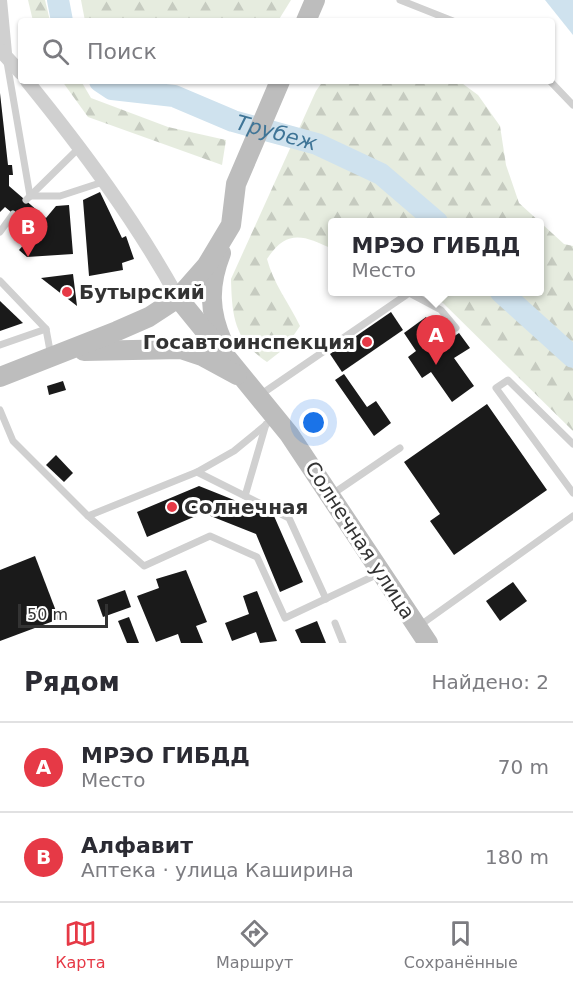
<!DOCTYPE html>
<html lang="ru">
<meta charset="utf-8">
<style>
:root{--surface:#fff;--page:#f2f2f3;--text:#2b2b33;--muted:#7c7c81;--line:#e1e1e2;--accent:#e63946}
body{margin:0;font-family:"DejaVu Sans",sans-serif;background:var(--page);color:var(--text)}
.scale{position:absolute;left:18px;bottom:15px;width:90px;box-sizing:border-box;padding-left:6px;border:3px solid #333;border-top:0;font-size:16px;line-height:21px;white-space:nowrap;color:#333;-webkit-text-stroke:4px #fff;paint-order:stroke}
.you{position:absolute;left:314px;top:423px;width:21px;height:21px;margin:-15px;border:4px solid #fff;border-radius:50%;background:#1a73e8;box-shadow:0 0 0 9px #1a73e833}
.badge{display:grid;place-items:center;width:39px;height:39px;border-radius:50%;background:var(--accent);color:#fff;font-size:20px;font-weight:700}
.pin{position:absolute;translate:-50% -50px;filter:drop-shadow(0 2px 3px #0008)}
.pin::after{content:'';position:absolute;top:32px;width:21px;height:18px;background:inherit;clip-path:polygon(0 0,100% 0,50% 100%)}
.popup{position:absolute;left:328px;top:218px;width:216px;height:78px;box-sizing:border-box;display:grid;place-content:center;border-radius:6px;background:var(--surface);filter:drop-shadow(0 2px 4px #0005);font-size:20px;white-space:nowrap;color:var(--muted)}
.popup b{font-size:22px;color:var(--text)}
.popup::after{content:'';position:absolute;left:50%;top:100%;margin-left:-12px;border:12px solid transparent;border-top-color:var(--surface)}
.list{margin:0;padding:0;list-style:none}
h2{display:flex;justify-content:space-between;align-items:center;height:78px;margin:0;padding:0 24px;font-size:26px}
h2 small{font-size:20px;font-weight:400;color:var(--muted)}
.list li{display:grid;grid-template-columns:39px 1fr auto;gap:18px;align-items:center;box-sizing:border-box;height:90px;padding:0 24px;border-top:2px solid var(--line)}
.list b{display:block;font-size:22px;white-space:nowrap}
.list p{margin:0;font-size:20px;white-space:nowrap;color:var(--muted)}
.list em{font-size:20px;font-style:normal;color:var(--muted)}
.icon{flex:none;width:33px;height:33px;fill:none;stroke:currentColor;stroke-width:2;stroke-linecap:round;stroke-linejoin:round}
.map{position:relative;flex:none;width:573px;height:643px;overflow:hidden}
.search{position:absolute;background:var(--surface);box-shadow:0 2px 4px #0004;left:18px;right:18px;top:18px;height:66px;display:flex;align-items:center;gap:15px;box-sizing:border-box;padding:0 21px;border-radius:6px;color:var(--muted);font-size:22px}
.sheet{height:258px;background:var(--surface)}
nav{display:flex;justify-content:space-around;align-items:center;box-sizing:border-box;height:84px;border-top:2px solid var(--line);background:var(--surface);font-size:16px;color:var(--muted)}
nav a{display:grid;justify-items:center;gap:3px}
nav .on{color:var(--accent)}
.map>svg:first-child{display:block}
</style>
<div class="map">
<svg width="573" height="643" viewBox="0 0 573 643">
<defs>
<pattern id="forest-firs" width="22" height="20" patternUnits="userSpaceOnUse" patternTransform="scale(1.5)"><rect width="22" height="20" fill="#e6ecdf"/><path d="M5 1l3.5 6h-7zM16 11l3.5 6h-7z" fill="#c6cbc0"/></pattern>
</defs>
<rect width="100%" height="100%" fill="#fff"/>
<g fill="url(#forest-firs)">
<polygon points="28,0 45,0 50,21 33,21"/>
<polygon points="81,0 291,0 278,21 85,21"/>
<polygon points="62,81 81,81 91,98 168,127 226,140 222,165 88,117"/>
<path d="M323,81H459L478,95L500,126L506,165L519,203L564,244L573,246V431L443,303L420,292H540V222H332V249C304,235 286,229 267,259C273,283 289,303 300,326L285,348L267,362C234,340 232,316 231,279L316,91Z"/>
</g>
<polygon fill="#cfe2ee" points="545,0 573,0 573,35"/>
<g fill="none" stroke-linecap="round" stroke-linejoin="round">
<g stroke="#cfe2ee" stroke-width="22">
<polyline points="58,0 62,21"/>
<path id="s1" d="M100,81L112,89L174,96L233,121L317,144L381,174L437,222"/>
<polyline points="501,292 573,357"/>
</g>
</g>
<g fill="#1a1a1a">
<polygon points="0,93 8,165 12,165 13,175 9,175 9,186 46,218 56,206 69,205 73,254 27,257 19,250 35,232 5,207 0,212"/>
<polygon points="100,192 122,238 126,236 134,259 122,263 123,270 89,276 83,200"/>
<polygon points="73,274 77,306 41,278"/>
<polygon points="0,301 23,323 0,331"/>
<polygon points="391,312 403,330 342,372 330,354"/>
<polygon points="426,317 444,343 459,333 470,348 454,358 474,386 452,402 431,372 422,378 408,357 416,351 404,333"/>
<polygon points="344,374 367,407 376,401 391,423 374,436 335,380"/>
<polygon points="63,381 66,390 49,395 47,386"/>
<polygon points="487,404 547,490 454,555 430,521 440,514 404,462"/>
<polygon points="56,455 73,473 64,482 46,465"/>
<polygon points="199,486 274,516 303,582 280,592 256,534 203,513 147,537 137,512"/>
<polygon points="35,556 59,619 0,641 0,570"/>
<polygon points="186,570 207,622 196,626 203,643 181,643 178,634 156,642 137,596 159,588 156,579"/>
<polygon points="513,582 527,601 500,621 486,601"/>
<polygon points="125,590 131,607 103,617 97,600"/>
<polygon points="257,591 277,641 260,643 256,632 232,641 225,623 249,614 243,596"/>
<polygon points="129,617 139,643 127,643 118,621"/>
<polygon points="317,621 326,643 301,643 295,630"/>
</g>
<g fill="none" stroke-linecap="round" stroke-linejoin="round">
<g stroke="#d0d0d0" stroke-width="7">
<polyline points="400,0 453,21"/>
<polyline points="7,62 30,196"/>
<polyline points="550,81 573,105"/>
<polyline points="30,196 60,196 106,181"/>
<polyline points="26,200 80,147"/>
<polyline points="0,232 13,214"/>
<polyline points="0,281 46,329 51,356"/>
<polyline points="0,345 46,329"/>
<polyline points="260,395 409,293 441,310 456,328"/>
<polyline points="0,410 13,441 88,516 144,566 210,536 257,557 285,618 378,574"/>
<polyline points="573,444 508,380 496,388 573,493"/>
<polyline points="197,472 234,451 273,419"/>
<polyline points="331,495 400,448"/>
<polyline points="245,496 266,424"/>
<polyline points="88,516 197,472 289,518 326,599"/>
<polyline points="335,623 343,643"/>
<polyline points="419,626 573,516"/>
</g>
<g stroke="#d0d0d0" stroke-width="14">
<polyline points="0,0 5,53"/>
<polyline points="0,50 21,73"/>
<path d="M27,81C83,150 135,220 178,298"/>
</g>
<g stroke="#bdbdbd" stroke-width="20">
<polyline points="306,21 315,0"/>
<path d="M221,253C208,286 209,312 223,343"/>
<polyline points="178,298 289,434 428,643"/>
<polyline points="84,351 181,349 202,356 237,375"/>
<polyline points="0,377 117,331 149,317 178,298 207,265 231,225 236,184 280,81"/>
</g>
</g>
<g fill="#e63946" stroke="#fff" stroke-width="2">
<circle cx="67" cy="292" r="6"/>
<circle cx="367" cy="342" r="6"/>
<circle cx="172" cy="507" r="6"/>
</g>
<g text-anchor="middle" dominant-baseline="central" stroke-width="6" stroke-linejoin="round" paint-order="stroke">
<g font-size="20" font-weight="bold" fill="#333" stroke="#fff" text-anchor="start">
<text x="79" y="292">Бутырский</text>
<text x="355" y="342" text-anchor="end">Госавтоинспекция</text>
<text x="184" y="507">Солнечная</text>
</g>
<g font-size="20" fill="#333" stroke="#fff">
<text transform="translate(360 540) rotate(57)">Солнечная улица</text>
</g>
<g font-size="21" font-style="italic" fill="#3f7597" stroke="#fff">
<text stroke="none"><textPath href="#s1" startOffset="186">Трубеж</textPath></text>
</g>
</g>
</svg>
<div class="scale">50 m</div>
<div class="you"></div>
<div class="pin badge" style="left:436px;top:365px">A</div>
<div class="popup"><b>МРЭО ГИБДД</b>Место</div>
<div class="pin badge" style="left:28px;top:257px">B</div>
<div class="search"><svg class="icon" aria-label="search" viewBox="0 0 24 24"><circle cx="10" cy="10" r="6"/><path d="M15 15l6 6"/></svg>Поиск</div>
</div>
<section class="sheet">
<h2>Рядом<small>Найдено: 2</small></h2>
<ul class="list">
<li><span class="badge">A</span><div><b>МРЭО ГИБДД</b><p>Место</p></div><em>70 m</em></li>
<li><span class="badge">B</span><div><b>Алфавит</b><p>Аптека · улица Каширина</p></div><em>180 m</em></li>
</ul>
</section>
<nav>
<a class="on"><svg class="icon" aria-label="map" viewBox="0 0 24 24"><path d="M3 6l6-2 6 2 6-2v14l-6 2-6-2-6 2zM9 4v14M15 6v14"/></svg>Карта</a>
<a><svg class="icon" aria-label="directions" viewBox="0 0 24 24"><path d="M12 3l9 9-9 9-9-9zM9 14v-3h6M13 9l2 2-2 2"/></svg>Маршрут</a>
<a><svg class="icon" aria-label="saved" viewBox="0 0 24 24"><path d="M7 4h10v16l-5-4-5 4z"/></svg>Сохранённые</a>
</nav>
